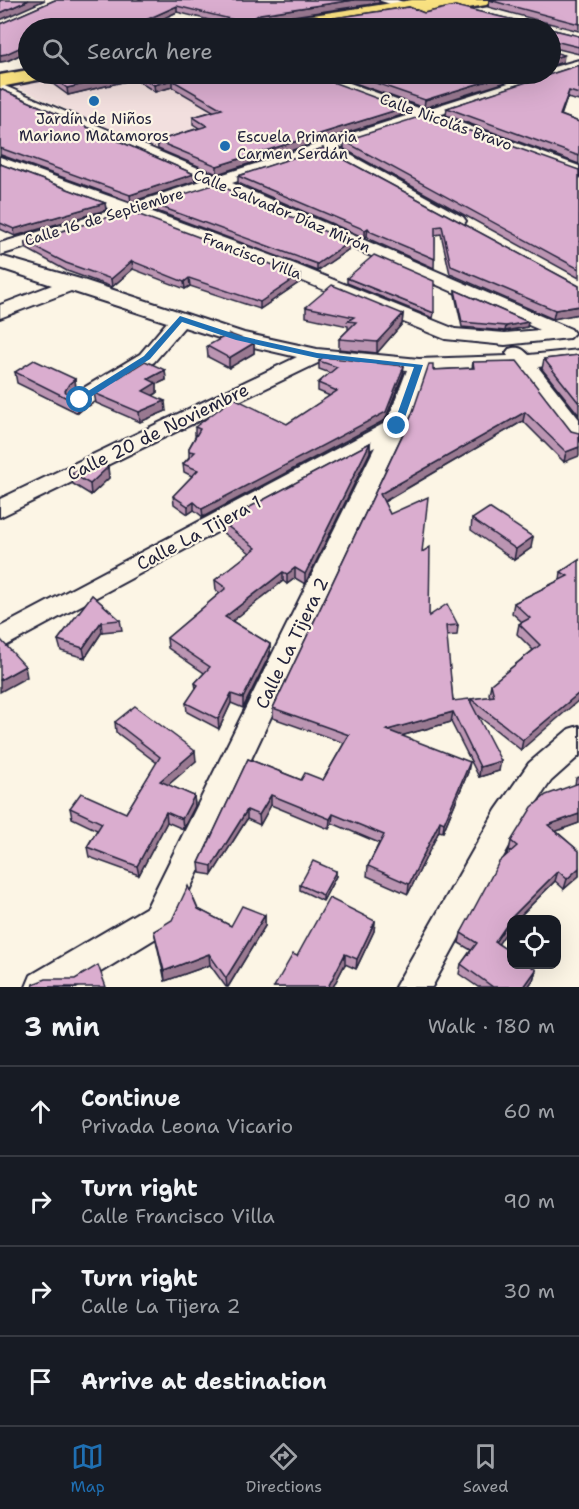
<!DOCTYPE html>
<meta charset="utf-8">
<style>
:root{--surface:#171b24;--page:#20242c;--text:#f1f3f6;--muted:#9ea1a6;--line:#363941;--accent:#1f6fb2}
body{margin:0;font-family:"Shantell Sans",sans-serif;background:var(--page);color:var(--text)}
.controls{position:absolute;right:18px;bottom:18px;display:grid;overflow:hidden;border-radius:12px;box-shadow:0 6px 24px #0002}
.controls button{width:54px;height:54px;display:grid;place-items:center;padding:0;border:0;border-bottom:2px solid var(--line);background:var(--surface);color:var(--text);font:30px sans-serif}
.stop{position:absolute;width:18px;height:18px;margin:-14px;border:4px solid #1f6fb2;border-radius:50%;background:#fff}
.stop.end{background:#1f6fb2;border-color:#fff;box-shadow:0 2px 6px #0008}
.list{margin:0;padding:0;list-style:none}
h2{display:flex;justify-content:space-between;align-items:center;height:78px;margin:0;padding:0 24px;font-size:26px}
h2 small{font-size:20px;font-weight:400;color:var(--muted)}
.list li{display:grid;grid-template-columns:39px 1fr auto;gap:18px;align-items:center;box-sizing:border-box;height:90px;padding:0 24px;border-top:2px solid var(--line)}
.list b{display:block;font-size:22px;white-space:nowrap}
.list p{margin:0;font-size:20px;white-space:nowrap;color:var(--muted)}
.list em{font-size:20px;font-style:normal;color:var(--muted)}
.icon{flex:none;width:33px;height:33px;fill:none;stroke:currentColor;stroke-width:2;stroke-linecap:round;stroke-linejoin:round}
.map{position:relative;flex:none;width:579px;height:987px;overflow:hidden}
.search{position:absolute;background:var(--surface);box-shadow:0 6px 24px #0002;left:18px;right:18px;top:18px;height:66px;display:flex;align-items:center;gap:15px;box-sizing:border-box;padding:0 21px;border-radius:33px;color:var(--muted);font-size:22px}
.sheet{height:438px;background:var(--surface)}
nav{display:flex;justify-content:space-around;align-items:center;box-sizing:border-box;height:84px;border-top:2px solid var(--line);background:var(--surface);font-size:16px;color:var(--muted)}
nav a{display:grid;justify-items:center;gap:3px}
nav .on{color:var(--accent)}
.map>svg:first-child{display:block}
</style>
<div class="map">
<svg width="579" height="987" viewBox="0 0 579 987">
<rect width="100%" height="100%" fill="#fcf5e5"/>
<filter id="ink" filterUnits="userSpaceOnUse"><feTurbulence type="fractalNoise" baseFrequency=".0167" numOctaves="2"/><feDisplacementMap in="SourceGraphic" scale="12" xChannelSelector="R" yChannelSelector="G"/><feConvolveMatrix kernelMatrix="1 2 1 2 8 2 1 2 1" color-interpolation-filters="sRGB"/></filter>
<g filter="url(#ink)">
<polygon fill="#f2dfde" points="74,74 304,74 409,112 213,175 9,84"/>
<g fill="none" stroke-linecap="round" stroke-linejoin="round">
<defs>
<g id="minor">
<polygon points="378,0 397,0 482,28 463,28"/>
<path d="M579,60V69L439,115L579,166V177L424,120L338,148L463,217L466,221L463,225H451L323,153L232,183L571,329L574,333L569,338L505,345L445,339L278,271L130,216L0,255V243L113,210L0,168V157L131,204L201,181L0,93V84L217,176L409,115L308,77L306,74H325L424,110L537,74H550V68ZM216,188L540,330L505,333L455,329L292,263L147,210Z"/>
<path d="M0,256L80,279L244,333L317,349L419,359L508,356L506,353L509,349C518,346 522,348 529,355L579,350V362L538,367L579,419V441L571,439L517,368L427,371L408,426L171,929L76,987H26L31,975L147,907L375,447L0,649V627L387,422L407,370L320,362L0,517V499L297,357L232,342L184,327L154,362L88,405H72L69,400L72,395L140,354L167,322L71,291L0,318V305L52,285L0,268Z"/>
<polygon points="579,726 579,756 551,781 518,830 432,987 395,987 496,810 529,763 569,729"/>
</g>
<g id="primary">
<polygon points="412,0 495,0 486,5 426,15 420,14 417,10 293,28 251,28 260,23"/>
<polygon points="28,70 28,74 51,74 48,78 0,87 0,75"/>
</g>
</defs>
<use href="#minor" stroke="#22223b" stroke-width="4"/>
<use href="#primary" stroke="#22223b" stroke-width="5"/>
<use href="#minor" fill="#fcf5e5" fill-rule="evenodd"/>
<use href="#primary" fill="#f9e181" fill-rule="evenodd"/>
</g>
<g fill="#bb95b2" stroke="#22223b" stroke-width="1.5">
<polygon points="55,0 379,0 379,3 260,21 255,24 293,24 409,7 424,13 455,6 531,24 549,24 550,28 241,28 177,12 143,28 28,28 28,51 7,61 0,62 0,24"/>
<polygon points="489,0 579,0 579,31 488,7"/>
<polygon points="550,29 579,36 579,54 550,47"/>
<polygon points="579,65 579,101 567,98 561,115 579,122 579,164 446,115 447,108"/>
<polygon points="48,74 311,74 402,115 217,174 158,149 157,141 199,128 193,124 193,117 213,111 172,87 155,92 135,79 68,95 49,81"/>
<polygon points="330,74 531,74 424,108"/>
<polygon points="0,89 194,174 195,181 131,202 1,155 0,155"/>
<polygon points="344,141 579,170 579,278 344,149"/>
<polygon points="323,148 579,286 579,314 553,319 450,274 441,234 435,235 434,268 371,240 367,236 365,238 238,183 238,176"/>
<polygon points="0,164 105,203 106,210 15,236 0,229"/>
<polygon points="153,204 349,242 349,249 317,271 154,210"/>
<polygon points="25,242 300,282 260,309 190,286 185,289 133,269 112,287 67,271 27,249"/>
<polygon points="347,278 434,313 433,318 347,283"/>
<polygon points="455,290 528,322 527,327 505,331 462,327 455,295"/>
<polygon points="306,307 403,314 402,324 377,353 339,349 339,339 348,330 348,326 306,317"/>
<polygon points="254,343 254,353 229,368 208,357 207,346"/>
<polygon points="579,355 579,415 542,369 544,359"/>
<polygon points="319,361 403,374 385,420 203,517 194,510 188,514 174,504 173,496 192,476 184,472 183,464 189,457 189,448 196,435 195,435 195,427 287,424 330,396 318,391 318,383 330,373 319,369"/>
<polygon points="473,362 571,431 564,462 523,421 384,502 390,514 422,552 429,616 458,625 457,635 446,636 453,701 471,702 471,699 490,697 489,694 491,684 533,650 517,634 519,624 522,622 512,613 514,603 560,580 561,572 579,560 521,750 477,715 499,771 479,777 451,722 401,736 468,772 443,832 439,831 408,894 367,876 368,866 379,843 332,823 329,829 271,805 260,825 247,819 212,875 200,873 199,863 248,759 301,780 323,780 344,743 273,718 273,708 433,370 472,368"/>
<polygon points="165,370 166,380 157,384 157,393 153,396 166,411 140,422 96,403 94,393"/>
<polygon points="15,372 75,379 76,390 70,394 69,396 70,397 84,397 85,407 78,413 17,383"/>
<polygon points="370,443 370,452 305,584 295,578 287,584 283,581 232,621 270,644 270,654 243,708 231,703 219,729 187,712 186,703 196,689 195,683 204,673 168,648 167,638 220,593 216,590 215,580 250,553 222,532 222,522"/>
<polygon points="108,467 109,478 91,495 73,484 71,473"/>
<polygon points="472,519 531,548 514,560 471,530"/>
<polygon points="92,595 120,620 122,630 102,632 85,658 61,651 58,640"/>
<polygon points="115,722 196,761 168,785 194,796 195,806 183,829 167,822 139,875 89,857 87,847 97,830 72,818 70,808 126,813 157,763 116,732"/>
<polygon points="579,777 579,823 556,831 579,851 579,876 564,889 555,881 516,920 512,920 512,924 498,944 536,970 533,980 528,987 478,987 459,974 461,964 471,950 459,943 461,933 510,852 509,851 511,841 575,785 576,778"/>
<polygon points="336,871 336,876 323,901 300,890 300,885"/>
<polygon points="198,909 231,926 265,915 265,926 228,987 226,987 210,965 165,981 154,931"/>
<polygon points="375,921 374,931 356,969 345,964 333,987 274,987 297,956"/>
</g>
<g fill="#997991" stroke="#22223b" stroke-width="1.5">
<polygon points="29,0 45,0 0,20 0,13"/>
<polygon points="354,0 379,0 379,3 260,21 253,25 249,21 260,14"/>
<polygon points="177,6 177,12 143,28 128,28"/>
<polygon points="28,44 28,51 7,61 0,62 0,55"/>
<polygon points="564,55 563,62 550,66 550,59"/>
<polygon points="128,74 134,74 135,79 68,95 67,88"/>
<polygon points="510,74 531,74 424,108 425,100"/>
<polygon points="172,80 172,87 155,92 154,85"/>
<polygon points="569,91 567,98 559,122 560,115"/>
<polygon points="403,108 402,115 217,174 217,166"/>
<polygon points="194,174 195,181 131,202 130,195"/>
<polygon points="105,203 106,210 15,236 14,229"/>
<polygon points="368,228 367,236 365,238 365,230"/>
<polygon points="349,242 349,249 317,271 317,264"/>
<polygon points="132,261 133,269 112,287 111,279"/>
<polygon points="300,275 300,282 260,309 260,302"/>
<polygon points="189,278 190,286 185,289 184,282"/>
<polygon points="579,306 579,314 553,319 555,310"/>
<polygon points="403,314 402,324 377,353 377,342"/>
<polygon points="528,322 527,327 505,331 506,326"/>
<polygon points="254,343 254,353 229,368 229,358"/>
<polygon points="404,366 403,374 385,420 203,517 202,509"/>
<polygon points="165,370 166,380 157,384 157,393 144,401 143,391 148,379"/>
<polygon points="75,379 76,390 70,394 68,398 65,391 69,384"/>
<polygon points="84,397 85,407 78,413 77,403"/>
<polygon points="165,401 166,411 140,422 139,412"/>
<polygon points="525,412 523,421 380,504 380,494"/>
<polygon points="370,443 370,452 305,584 305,574"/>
<polygon points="579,447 579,456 564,462 566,452"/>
<polygon points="108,467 109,478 91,495 90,484"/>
<polygon points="194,502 194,510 188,514 188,506"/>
<polygon points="533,537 531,548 514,560 516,549"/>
<polygon points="295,568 295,578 287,584 287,574"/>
<polygon points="283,572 283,581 225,627 225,617"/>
<polygon points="101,622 102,632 85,658 83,648"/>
<polygon points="270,644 270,654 243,708 243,698"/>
<polygon points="25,666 27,677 0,692 0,680"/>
<polygon points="579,693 579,700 521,750 523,740"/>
<polygon points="231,694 231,703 219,729 218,719"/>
<polygon points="453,712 451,722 386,740 387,730"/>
<polygon points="195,751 196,761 161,791 160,781"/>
<polygon points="501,761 499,771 479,777 480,767"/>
<polygon points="470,762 468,772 443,832 444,823"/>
<polygon points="271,795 271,805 260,825 259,815"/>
<polygon points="194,796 195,806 183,829 182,819"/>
<polygon points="247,810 247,819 212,875 212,866"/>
<polygon points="166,812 167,822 139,875 137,866"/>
<polygon points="333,814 332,823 329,829 330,819"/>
<polygon points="579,814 579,823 546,835 548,825"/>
<polygon points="440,821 439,831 408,894 409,884"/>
<polygon points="579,868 579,876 564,889 567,879"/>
<polygon points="336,871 336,876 323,901 323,895"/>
<polygon points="558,871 555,881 516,920 512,920 512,924 493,952 495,942 512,917"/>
<polygon points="265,915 265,926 228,987 227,987 226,978"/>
<polygon points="375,921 374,931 356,969 357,959"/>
<polygon points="209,954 210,965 165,981 164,971"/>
<polygon points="345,954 345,964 333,987 328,987"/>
<polygon points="536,970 533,980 528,987 524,987"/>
</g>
<g fill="#daadcf" stroke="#22223b" stroke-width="1.5">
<polygon points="0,0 29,0 0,13"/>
<polygon points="55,0 354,0 260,14 249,21 251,24 293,24 409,7 424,13 455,6 531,24 549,24 550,28 267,28 177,6 128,28 28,28 28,44 6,54 0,55 0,24"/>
<polygon points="489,0 579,0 579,24"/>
<polygon points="550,29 579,36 579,47 550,40"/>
<polygon points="550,51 564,55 550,59"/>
<polygon points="579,65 579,94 569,91 560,115 579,122 579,156 447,108"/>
<polygon points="48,74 128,74 67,88"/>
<polygon points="136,74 311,74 403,108 217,166 157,141 207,126 193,117 222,109 172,80 154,85"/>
<polygon points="350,74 510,74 425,100"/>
<polygon points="0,89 194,174 130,195 0,148"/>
<polygon points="425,115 579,170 579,269 344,141"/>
<polygon points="323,148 579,286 579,306 555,310 451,266 442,226 435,227 435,259 371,232 368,228 365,230 238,176"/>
<polygon points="0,164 105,203 14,229 0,223"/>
<polygon points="216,184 349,242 317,264 153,204"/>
<polygon points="129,211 300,275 260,302 189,278 184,282 132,261 111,279 66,263 25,242"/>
<polygon points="374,255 434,281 434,313 347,278"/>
<polygon points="332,285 403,314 377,342 339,339 356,322 348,321 354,317 306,307"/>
<polygon points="455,290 528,322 506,326 462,322"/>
<polygon points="229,334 254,343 229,358 207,346"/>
<polygon points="579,355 579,403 544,359"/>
<polygon points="323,357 404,366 386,412 202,509 194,502 188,506 173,496 198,470 183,464 195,452 189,451 189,448 200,429 195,427 234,398 287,424 337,391 318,383 337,367 319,361"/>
<polygon points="34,360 75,379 69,384 65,391 70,397 84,397 77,403 15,372"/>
<polygon points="145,361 165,370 148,379 156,383 143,391 165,401 139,412 94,393"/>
<polygon points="517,361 571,431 579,433 579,447 566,452 525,412 380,494 390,514 428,497 422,552 430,547 429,616 447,604 458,625 446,626 453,701 469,699 501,761 480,767 453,712 387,730 470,762 444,823 440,821 409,884 368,866 384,835 333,814 330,819 271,795 259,815 247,810 212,866 199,863 248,759 301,780 305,773 323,780 349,735 273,708 411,417 429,364 433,364 433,370 474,368 473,362"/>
<polygon points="370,443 305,574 295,568 287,574 283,572 225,617 270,644 243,698 231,694 218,719 186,703 198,685 195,683 210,667 167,638 226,588 215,580 256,548 222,522"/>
<polygon points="97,461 108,467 90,484 71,473"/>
<polygon points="489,508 533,537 516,549 472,519"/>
<polygon points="579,560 579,693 523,740 471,699 494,696 491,684 540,645 519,624 530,618 514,603 568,576 561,572"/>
<polygon points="92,595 120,620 101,622 83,648 58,640"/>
<polygon points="0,639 25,666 0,680"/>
<polygon points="135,706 195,751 160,781 194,796 182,819 166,812 137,866 87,847 102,823 70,808 81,793 126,813 160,757 115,722"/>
<polygon points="579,783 579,814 548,825 579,851 579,868 567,879 558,871 512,917 495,942 512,953 512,964 528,964 536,970 524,987 493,987 461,964 477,943 461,933 499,862 517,846 511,841 532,807 546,795"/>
<polygon points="313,861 336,871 323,895 300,885"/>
<polygon points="188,886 198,909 231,926 242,906 265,915 226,978 209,954 164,971 154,931 172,920"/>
<polygon points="329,898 375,921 357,959 345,954 328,987 274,987 293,954 297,956"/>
<polygon points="98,965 106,987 34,987 33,984 46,979 75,979"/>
</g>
</g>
<polygon fill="#1f6fb2" points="180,316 241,336 317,353 423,365 402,426 397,429 393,426 414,367 317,358 236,340 182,322 150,359 83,402 77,402 77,398 144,356"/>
<g fill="#1f6fb2" stroke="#fcf5e5" stroke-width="2">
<circle cx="94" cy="101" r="6"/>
<circle cx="225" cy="146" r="6"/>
</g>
<g text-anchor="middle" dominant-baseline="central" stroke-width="4.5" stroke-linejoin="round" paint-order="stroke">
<g font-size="15" fill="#22223b" stroke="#fcf5e5">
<text x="94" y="119">Jardín de Niños<tspan x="94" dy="17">Mariano Matamoros</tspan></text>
<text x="237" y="137" text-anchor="start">Escuela Primaria<tspan x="237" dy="17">Carmen Serdán</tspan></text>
</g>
<g font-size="15" fill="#22223b" stroke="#fcf5e5">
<text transform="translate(446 122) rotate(20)">Calle Nicolás Bravo</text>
<text transform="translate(282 211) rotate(23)">Calle Salvador Díaz Mirón</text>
<text transform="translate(104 217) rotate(-17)">Calle 16 de Septiembre</text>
<text transform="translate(252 256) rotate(21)">Francisco Villa</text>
</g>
<g font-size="18" fill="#22223b" stroke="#fcf5e5">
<text transform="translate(158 432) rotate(-26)">Calle 20 de Noviembre</text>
<text transform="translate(199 533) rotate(-28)">Calle La Tijera 1</text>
<text transform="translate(292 643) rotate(-64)">Calle La Tijera 2</text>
</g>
</g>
</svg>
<div class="controls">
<button><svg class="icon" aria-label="locate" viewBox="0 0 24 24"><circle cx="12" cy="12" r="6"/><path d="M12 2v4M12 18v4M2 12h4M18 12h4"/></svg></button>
</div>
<div class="stop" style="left:80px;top:400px"></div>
<div class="stop end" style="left:397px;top:426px"></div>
<div class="search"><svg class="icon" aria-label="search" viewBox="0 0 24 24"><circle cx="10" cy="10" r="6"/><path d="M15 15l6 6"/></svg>Search here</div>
</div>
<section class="sheet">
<h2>3 min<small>Walk · 180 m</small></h2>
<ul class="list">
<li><svg class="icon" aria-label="ahead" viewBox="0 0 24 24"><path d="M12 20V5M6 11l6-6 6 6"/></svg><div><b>Continue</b><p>Privada Leona Vicario</p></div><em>60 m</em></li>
<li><svg class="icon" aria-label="right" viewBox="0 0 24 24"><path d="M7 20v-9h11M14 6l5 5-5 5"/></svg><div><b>Turn right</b><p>Calle Francisco Villa</p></div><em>90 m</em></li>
<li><svg class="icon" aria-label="right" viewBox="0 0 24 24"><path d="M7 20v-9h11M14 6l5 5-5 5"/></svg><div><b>Turn right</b><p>Calle La Tijera 2</p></div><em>30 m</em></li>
<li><svg class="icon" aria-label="arrive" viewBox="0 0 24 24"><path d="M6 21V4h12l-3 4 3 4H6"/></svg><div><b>Arrive at destination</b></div></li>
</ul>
</section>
<nav>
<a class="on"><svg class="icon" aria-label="map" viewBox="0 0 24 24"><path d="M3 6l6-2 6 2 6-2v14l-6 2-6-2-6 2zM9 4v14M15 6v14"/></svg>Map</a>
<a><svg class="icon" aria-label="directions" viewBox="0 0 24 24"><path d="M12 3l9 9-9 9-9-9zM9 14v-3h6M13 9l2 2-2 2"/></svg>Directions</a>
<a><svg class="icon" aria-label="saved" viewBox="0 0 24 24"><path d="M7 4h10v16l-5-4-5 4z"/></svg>Saved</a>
</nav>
